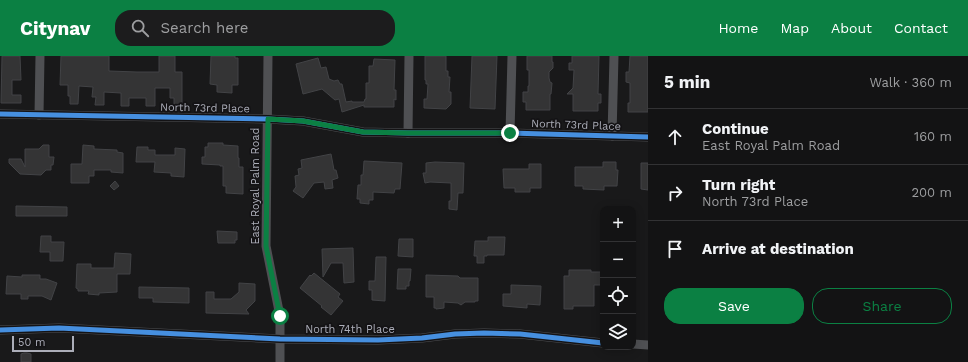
<!DOCTYPE html>
<meta charset="utf-8">
<style>
:root{--surface:#131314;--page:#1c1c1d;--text:#f1f3f6;--muted:#9d9ea0;--line:#323234;--accent:#0b8043}
body{margin:0;font-family:"Work Sans",sans-serif;background:var(--page);color:var(--text)}
.controls{position:absolute;right:12px;bottom:12px;display:grid;overflow:hidden;border-radius:8px;box-shadow:0 2px 10px #0003}
.controls button{width:36px;height:36px;display:grid;place-items:center;padding:0;border:0;border-bottom:1px solid var(--line);background:var(--surface);color:var(--text);font:20px sans-serif}
.scale{position:absolute;left:12px;bottom:10px;width:62px;box-sizing:border-box;padding-left:4px;border:2px solid #acaeb9;border-top:0;font-size:11px;line-height:14px;white-space:nowrap;color:#acaeb9;-webkit-text-stroke:3px #141315;paint-order:stroke}
.stop{position:absolute;width:12px;height:12px;margin:-9px;border:3px solid #0b8043;border-radius:50%;background:#fff}
.stop.end{background:#0b8043;border-color:#fff;box-shadow:0 1px 4px #0008}
.list{margin:0;padding:0;list-style:none}
h2{display:flex;justify-content:space-between;align-items:center;height:52px;margin:0;padding:0 16px;font-size:17px}
h2 small{font-size:13px;font-weight:400;color:var(--muted)}
.list li{display:grid;grid-template-columns:26px 1fr auto;gap:12px;align-items:center;box-sizing:border-box;height:56px;padding:0 16px;border-top:1px solid var(--line)}
.list b{display:block;font-size:15px;white-space:nowrap}
.list p{margin:0;font-size:13px;white-space:nowrap;color:var(--muted)}
.list em{font-size:13px;font-style:normal;color:var(--muted)}
.actions{display:flex;gap:8px;padding:12px 16px}
.actions a{flex:1;padding:9px 0;border:1px solid var(--accent);border-radius:16px;text-align:center;font-size:14px;color:var(--accent)}
.actions .main{background:var(--accent);color:#fff}
.icon{flex:none;width:22px;height:22px;fill:none;stroke:currentColor;stroke-width:2;stroke-linecap:round;stroke-linejoin:round}
.map{position:relative;flex:none;width:648px;height:306px;overflow:hidden}
header{display:flex;align-items:center;gap:24px;box-sizing:border-box;height:56px;padding:0 20px;background:var(--accent);color:#fff}
header strong{font-size:19px}
nav{display:flex;gap:22px;margin-inline-start:auto;font-size:14px}
.search{width:280px;height:36px;background:var(--page);display:flex;align-items:center;gap:10px;box-sizing:border-box;padding:0 14px;border-radius:16px;color:var(--muted);font-size:15px}
main{display:flex}
aside{flex:1;background:var(--surface)}
.map>svg:first-child{display:block}
</style>
<header>
<strong>Citynav</strong>
<div class="search"><svg class="icon" aria-label="search" viewBox="0 0 24 24"><circle cx="10" cy="10" r="6"/><path d="M15 15l6 6"/></svg>Search here</div>
<nav><a>Home</a><a>Map</a><a>About</a><a>Contact</a></nav>
</header>
<main>
<div class="map">
<svg width="648" height="306" viewBox="0 0 648 306">
<rect width="100%" height="100%" fill="#19191a"/>
<g fill="#343435" stroke="#424346">
<polygon points="2,0 20,0 21,24 12,24 12,39 21,39 21,47 1,47"/>
<polygon points="61,0 109,0 109,15 137,16 159,16 159,0 175,0 175,16 182,16 182,51 174,51 174,42 170,42 170,32 155,32 155,50 146,50 146,42 129,42 129,50 121,50 121,37 104,36 104,49 95,49 96,41 92,41 93,31 79,30 78,48 70,48 70,40 68,40 68,29 60,29"/>
<polygon points="211,0 235,0 235,2 238,2 238,29 232,29 232,37 217,36 217,29 210,28"/>
<polygon points="425,0 446,0 446,15 448,15 448,21 450,21 449,36 451,36 451,48 446,53 424,52 424,43 427,43 428,28 426,28 426,24 425,24"/>
<polygon points="472,0 497,0 495,53 470,52"/>
<polygon points="527,0 552,0 552,6 553,6 553,12 549,16 549,22 550,26 552,27 551,38 550,38 550,54 526,54 526,46 523,46 523,36 528,36 528,30 529,30 529,14 527,14"/>
<polygon points="572,0 599,0 598,38 601,38 601,47 598,47 598,55 573,55 573,38 567,38 573,32 574,14 569,14 569,7 572,7"/>
<polygon points="630,0 648,0 648,56 628,56 628,47 630,47 630,27 626,26 626,16 629,16"/>
<polygon points="318,2 321,12 326,11 329,23 334,25 338,24 340,28 342,28 346,46 352,45 352,46 364,46 365,43 366,43 366,27 369,27 369,10 373,10 374,3 395,4 394,34 396,34 396,44 394,43 394,51 364,51 364,49 342,56 339,43 335,44 322,33 303,38 296,8"/>
<polygon points="208,87 223,87 223,89 238,90 238,102 239,102 239,111 243,111 243,138 226,137 226,130 223,130 223,110 220,110 220,109 202,108 202,101 205,101 205,91 208,91"/>
<polygon points="43,89 49,89 49,101 54,101 53,109 51,109 51,114 46,114 41,119 20,118 9,107 9,103 21,103 25,111 25,93 39,93"/>
<polygon points="83,89 94,90 94,93 117,94 117,96 123,97 123,117 111,116 111,114 94,114 94,120 89,120 89,127 71,127 71,108 82,108"/>
<polygon points="137,91 148,91 148,94 155,94 155,99 175,99 175,92 185,93 184,121 171,120 171,117 154,116 155,106 136,106"/>
<polygon points="331,98 334,114 336,114 338,122 332,124 333,132 325,133 324,126 314,127 303,142 293,135 296,131 295,120 299,119 298,113 302,112 301,104"/>
<polygon points="364,105 402,107 400,133 395,133 394,137 373,136 373,144 369,144 369,148 360,147 360,143 357,143 358,129 361,129 361,119 363,119"/>
<polygon points="435,106 464,107 463,137 458,137 457,154 449,153 449,145 451,145 451,127 430,126 425,127 423,117 426,117 426,107"/>
<polygon points="603,106 616,106 616,114 618,114 617,130 604,130 604,134 583,133 583,130 575,130 575,111 603,111"/>
<polygon points="641,107 648,107 648,134 641,133"/>
<polygon points="529,108 541,108 541,132 530,132 530,136 515,136 515,132 504,132 503,113 529,113"/>
<polygon points="115,125 119,130 114,134 110,130"/>
<polygon points="16,150 67,151 67,160 16,160"/>
<polygon points="217,175 237,176 237,184 235,184 235,187 218,187"/>
<polygon points="41,180 51,180 51,186 64,186 63,205 50,205 50,196 40,196"/>
<polygon points="488,181 505,181 504,199 487,199 487,200 484,200 484,207 477,207 477,200 474,200 475,185 488,185"/>
<polygon points="399,183 413,183 413,201 398,200"/>
<polygon points="353,192 354,226 344,227 343,207 331,207 323,221 322,193"/>
<polygon points="115,197 131,198 130,218 117,218 117,236 99,237 99,239 88,238 89,235 78,235 78,233 76,232 77,208 91,208 91,212 114,212"/>
<polygon points="376,201 386,201 385,245 372,244 372,234 369,234 369,225 375,225"/>
<polygon points="398,213 411,213 410,225 409,225 409,230 406,230 406,233 397,233"/>
<polygon points="569,214 591,214 591,216 603,216 603,229 594,229 594,250 573,250 573,253 564,253 564,220 569,220"/>
<polygon points="314,217 340,238 338,241 343,245 331,259 321,251 322,250 300,232 310,219 311,220"/>
<polygon points="22,219 40,219 40,223 46,223 57,227 51,244 42,240 28,240 28,243 21,243 21,238 6,238 7,220 22,221"/>
<polygon points="426,219 458,220 460,222 478,222 478,245 475,245 475,246 465,246 461,249 458,247 444,246 444,252 436,253 436,252 434,252 434,241 426,241"/>
<polygon points="239,227 255,228 255,245 246,254 249,258 206,257 206,236 214,236 214,243 231,243 239,236"/>
<polygon points="511,229 541,230 540,249 527,248 527,252 503,250 503,238 511,238"/>
<polygon points="139,231 189,232 189,247 153,246 153,242 139,242"/>
<polygon points="24,297 27,297 31,298 31,306 21,306 21,298"/>
</g>
<g fill="none" stroke-linecap="round" stroke-linejoin="round">
<g stroke="#4f5053" stroke-width="9">
<polyline points="268,0 266,190 280,260 280,306"/>
<polyline points="0,58 268,63 303,65 363,76 408,77 510,77 648,81"/>
<polyline points="39,59 40,0"/>
<polyline points="408,77 409,0"/>
<polyline points="510,77 512,0"/>
<polyline points="612,80 614,0"/>
<polyline points="0,274 59,272 280,283 378,284 422,282 455,278 484,277 520,278 603,287"/>
<polyline points="633,288 648,289"/>
</g>
<defs>
<g id="cycleway">
<polyline points="0,58 268,63 303,65 363,76 408,77 510,77 648,81"/>
<polyline points="0,274 59,272 280,283 378,284 422,282 455,278 484,277 520,278 603,287"/>
</g>
</defs>
<use href="#cycleway" stroke="#141315" stroke-width="8"/>
<use href="#cycleway" stroke="#468fdf" stroke-width="5"/>
</g>
<g fill="none" stroke-linecap="round" stroke-linejoin="round">
<polyline stroke="#0b8043" stroke-width="5" points="280,260 266,190 268,63 303,65 363,76 408,77 510,77"/>
</g>
<g text-anchor="middle" dominant-baseline="central" stroke-width="3.5" stroke-linejoin="round" paint-order="stroke">
<g font-size="11" fill="#acaeb9" stroke="#141315">
<text transform="translate(205 52) rotate(1)">North 73rd Place</text>
<text transform="translate(576 69) rotate(2)">North 73rd Place</text>
<text transform="translate(255 130) rotate(-90)">East Royal Palm Road</text>
<text x="350" y="273">North 74th Place</text>
</g>
</g>
</svg>
<div class="controls">
<button>+</button>
<button>−</button>
<button><svg class="icon" aria-label="locate" viewBox="0 0 24 24"><circle cx="12" cy="12" r="6"/><path d="M12 2v4M12 18v4M2 12h4M18 12h4"/></svg></button>
<button><svg class="icon" aria-label="layers" viewBox="0 0 24 24"><path d="M12 4l9 5-9 5-9-5zM3 14l9 5 9-5"/></svg></button>
</div>
<div class="scale">50 m</div>
<div class="stop" style="left:280px;top:260px"></div>
<div class="stop end" style="left:510px;top:77px"></div>
</div>
<aside>
<h2>5 min<small>Walk · 360 m</small></h2>
<ul class="list">
<li><svg class="icon" aria-label="ahead" viewBox="0 0 24 24"><path d="M12 20V5M6 11l6-6 6 6"/></svg><div><b>Continue</b><p>East Royal Palm Road</p></div><em>160 m</em></li>
<li><svg class="icon" aria-label="right" viewBox="0 0 24 24"><path d="M7 20v-9h11M14 6l5 5-5 5"/></svg><div><b>Turn right</b><p>North 73rd Place</p></div><em>200 m</em></li>
<li><svg class="icon" aria-label="arrive" viewBox="0 0 24 24"><path d="M6 21V4h12l-3 4 3 4H6"/></svg><div><b>Arrive at destination</b></div></li>
</ul>
<div class="actions"><a class="main">Save</a><a>Share</a></div>
</aside>
</main>
